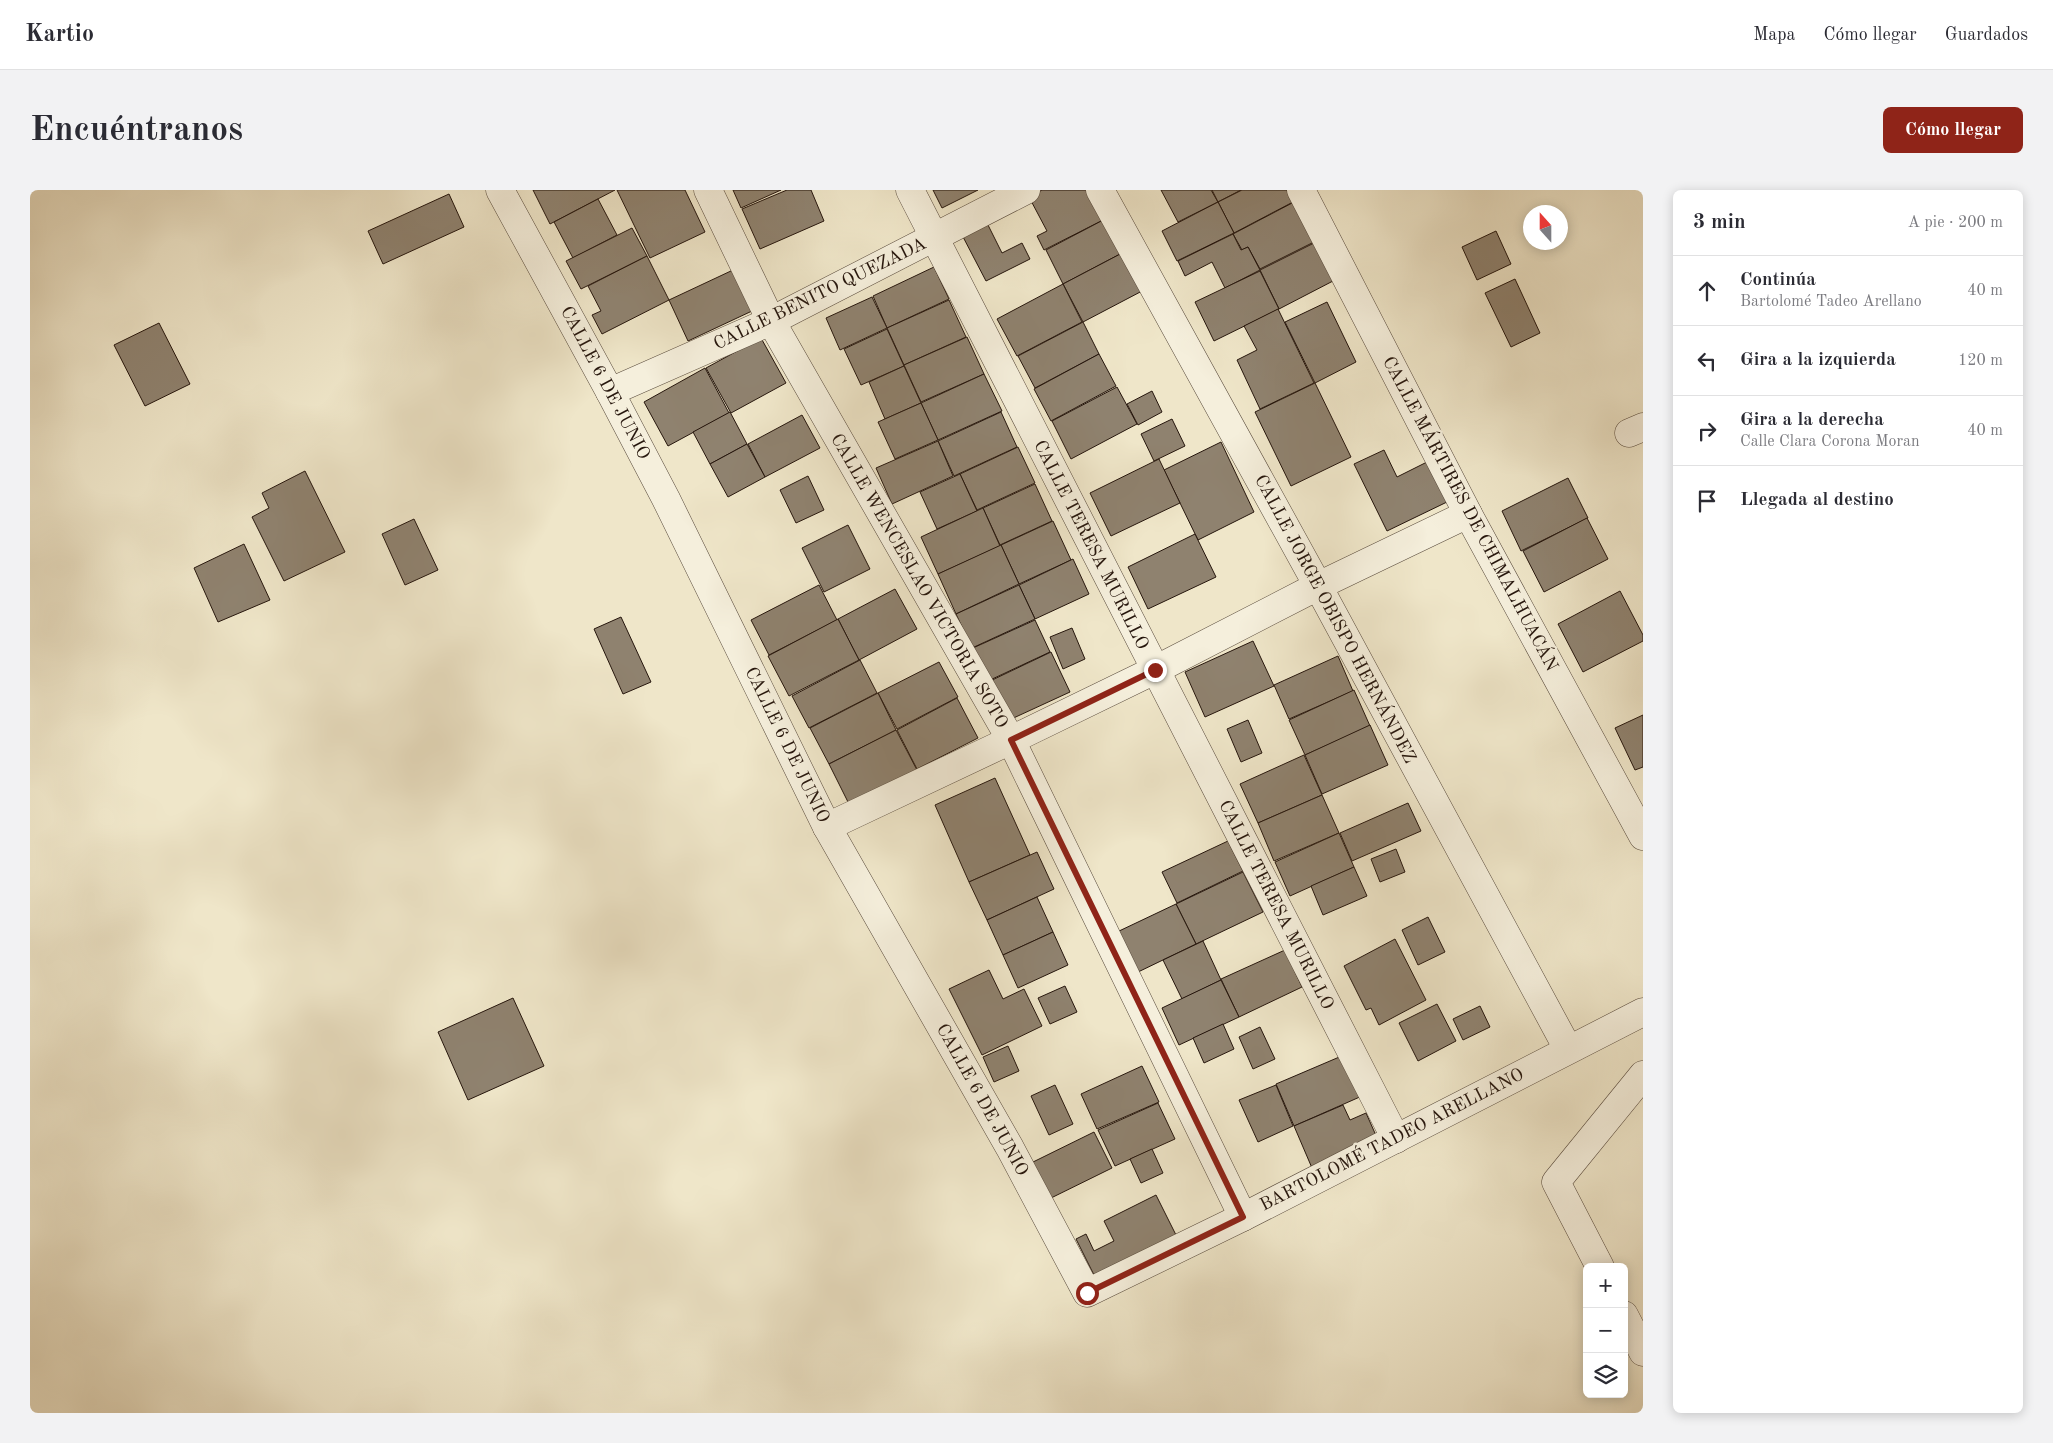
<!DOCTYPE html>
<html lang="es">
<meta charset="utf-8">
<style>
:root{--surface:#fff;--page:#f2f2f3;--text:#2b2b33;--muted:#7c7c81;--line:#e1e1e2;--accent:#8f2418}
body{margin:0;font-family:"Old Standard TT",serif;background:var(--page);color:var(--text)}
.controls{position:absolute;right:15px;bottom:15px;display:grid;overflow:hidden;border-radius:8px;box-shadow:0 2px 12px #0003}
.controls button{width:45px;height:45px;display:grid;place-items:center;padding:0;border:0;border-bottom:1px solid var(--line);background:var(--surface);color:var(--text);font:25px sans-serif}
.compass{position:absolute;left:1493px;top:15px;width:45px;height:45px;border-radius:50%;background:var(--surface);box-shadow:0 2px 12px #0003;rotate:339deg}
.stop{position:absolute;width:15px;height:15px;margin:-11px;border:4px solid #8f2418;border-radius:50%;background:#fff}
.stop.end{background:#8f2418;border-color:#fff;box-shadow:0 1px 5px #0008}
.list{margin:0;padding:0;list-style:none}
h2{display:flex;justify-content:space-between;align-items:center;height:65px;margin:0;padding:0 20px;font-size:21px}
h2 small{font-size:16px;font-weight:400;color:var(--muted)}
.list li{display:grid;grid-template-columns:32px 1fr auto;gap:15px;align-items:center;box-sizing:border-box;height:70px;padding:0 20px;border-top:1px solid var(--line)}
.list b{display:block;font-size:19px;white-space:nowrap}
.list p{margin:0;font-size:16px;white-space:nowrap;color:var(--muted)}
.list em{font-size:16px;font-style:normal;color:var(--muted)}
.icon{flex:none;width:28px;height:28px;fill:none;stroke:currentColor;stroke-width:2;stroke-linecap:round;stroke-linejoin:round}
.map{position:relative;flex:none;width:1613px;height:1223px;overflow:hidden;border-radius:8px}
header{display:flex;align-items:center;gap:30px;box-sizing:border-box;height:70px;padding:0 25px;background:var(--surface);border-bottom:1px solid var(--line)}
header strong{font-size:24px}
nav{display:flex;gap:28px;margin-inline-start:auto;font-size:18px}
.intro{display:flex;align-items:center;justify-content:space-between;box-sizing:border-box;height:120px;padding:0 30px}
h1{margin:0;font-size:35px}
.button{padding:12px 22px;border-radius:8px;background:var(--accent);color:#fff;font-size:18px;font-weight:700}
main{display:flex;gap:30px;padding:0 30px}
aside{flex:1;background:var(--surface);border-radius:8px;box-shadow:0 2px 12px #0003}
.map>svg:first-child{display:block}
</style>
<header>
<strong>Kartio</strong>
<nav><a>Mapa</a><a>Cómo llegar</a><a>Guardados</a></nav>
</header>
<div class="intro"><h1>Encuéntranos</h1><a class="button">Cómo llegar</a></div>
<main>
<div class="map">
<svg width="1613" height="1223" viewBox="0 0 1613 1223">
<rect width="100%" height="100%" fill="#efe6c9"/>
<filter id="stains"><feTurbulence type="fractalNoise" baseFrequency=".004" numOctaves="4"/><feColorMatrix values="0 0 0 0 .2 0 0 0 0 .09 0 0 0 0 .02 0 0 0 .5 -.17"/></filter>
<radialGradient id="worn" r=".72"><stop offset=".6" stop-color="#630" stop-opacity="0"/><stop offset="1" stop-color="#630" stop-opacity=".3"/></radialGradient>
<g fill="#8f826f" stroke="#26160d">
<polygon points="503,0 585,0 520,34"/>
<polygon points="587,0 655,0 675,42 620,68"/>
<polygon points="703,0 751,0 711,18"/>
<polygon points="757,0 781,0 794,31 730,59 712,19"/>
<polygon points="903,0 948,0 912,18"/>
<polygon points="1012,0 1062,0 1077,28 1014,60 1007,46 1017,41 999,7"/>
<polygon points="1131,0 1181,0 1188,12 1148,32"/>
<polygon points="1182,0 1211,0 1188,12"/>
<polygon points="1212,0 1257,0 1263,12 1204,43 1188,12"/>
<polygon points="419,4 434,37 353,74 338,41"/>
<polygon points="568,9 587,45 543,68 524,32"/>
<polygon points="1188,12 1204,43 1147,71 1132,41"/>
<polygon points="1264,12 1284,52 1230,79 1218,57 1212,60 1203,44"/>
<polygon points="1077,28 1094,62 1033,94 1016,60"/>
<polygon points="956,31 972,63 992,53 1000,69 956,91 931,43"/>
<polygon points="602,38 617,66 551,99 536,71"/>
<polygon points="1466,41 1481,74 1447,90 1432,57"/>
<polygon points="1203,44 1211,60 1218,57 1230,80 1195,98 1182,72 1155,86 1148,71"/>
<polygon points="1284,53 1303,91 1249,119 1230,80"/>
<polygon points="1094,62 1114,100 1053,132 1033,94"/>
<polygon points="617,66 639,110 572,144 562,125 571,121 558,96"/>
<polygon points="904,77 919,109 857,138 843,106"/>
<polygon points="703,80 722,121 658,151 639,110"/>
<polygon points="1230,81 1249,119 1184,151 1165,112"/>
<polygon points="1485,89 1510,143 1481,157 1455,103"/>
<polygon points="1033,94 1052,132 987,166 967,129"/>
<polygon points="842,107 857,138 810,160 796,128"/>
<polygon points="919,110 936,147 874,175 857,138"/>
<polygon points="1297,112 1326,172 1285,193 1255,132"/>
<polygon points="1248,119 1284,193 1230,219 1207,170 1227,160 1214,136"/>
<polygon points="1053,132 1069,164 1005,198 988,166"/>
<polygon points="129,133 160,194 115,216 84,155"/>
<polygon points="857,139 874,176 831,195 814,159"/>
<polygon points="937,147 954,184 891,212 874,175"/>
<polygon points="731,148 756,193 701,223 676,178"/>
<polygon points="1069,164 1086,196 1021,231 1004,199"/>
<polygon points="874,176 891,213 855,229 839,192"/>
<polygon points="675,178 699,223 638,256 614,212"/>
<polygon points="954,184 972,221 908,250 891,213"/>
<polygon points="1285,193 1321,267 1261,296 1225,222"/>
<polygon points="1087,197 1107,234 1041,269 1022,231"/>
<polygon points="1122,201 1132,222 1108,235 1097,214"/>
<polygon points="891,213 908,250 865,269 848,232"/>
<polygon points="700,222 717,254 680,274 663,242"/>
<polygon points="971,222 987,257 924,286 908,251"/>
<polygon points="772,225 790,258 735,287 718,254"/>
<polygon points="1142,229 1155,256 1124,271 1111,244"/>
<polygon points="908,251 923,286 862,314 846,278"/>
<polygon points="1191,252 1224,322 1168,350 1134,280"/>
<polygon points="717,254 735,287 698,307 680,274"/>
<polygon points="988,257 1005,293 947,320 930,284"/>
<polygon points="1354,260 1367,287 1397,272 1417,312 1357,341 1324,274"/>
<polygon points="1129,269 1150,313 1081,346 1060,303"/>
<polygon points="275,281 315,362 254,391 222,327 239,318 232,303"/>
<polygon points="930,284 947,321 907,339 890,302"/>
<polygon points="778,286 794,320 766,333 750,300"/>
<polygon points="1538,288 1558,328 1491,361 1472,321"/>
<polygon points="1005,294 1022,331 970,355 953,318"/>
<polygon points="953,318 970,356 908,384 891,347"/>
<polygon points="1557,328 1578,369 1514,402 1493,361"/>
<polygon points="384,329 408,380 375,395 352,344"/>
<polygon points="1023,331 1041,370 989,394 971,355"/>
<polygon points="818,335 840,379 794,402 772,358"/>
<polygon points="1165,344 1186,387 1118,419 1098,377"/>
<polygon points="214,354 240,410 188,432 164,378"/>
<polygon points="971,355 989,394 926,424 908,384"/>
<polygon points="1043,369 1059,404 1005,429 989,395"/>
<polygon points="789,395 807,430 739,465 721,430"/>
<polygon points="989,395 1005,429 942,458 926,424"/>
<polygon points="865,399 887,439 829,470 808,429"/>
<polygon points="1590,401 1613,445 1613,451 1553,482 1528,434"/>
<polygon points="591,427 621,492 593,504 564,439"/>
<polygon points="808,429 829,470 759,506 738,466"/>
<polygon points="1005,430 1020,462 958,491 943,458"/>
<polygon points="1042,438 1055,469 1033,479 1020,447"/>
<polygon points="1223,451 1244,496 1175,527 1155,482"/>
<polygon points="1021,462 1040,502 977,531 958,492"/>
<polygon points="1308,466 1323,501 1259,529 1244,495"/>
<polygon points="830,470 847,503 779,538 762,506"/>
<polygon points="909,472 928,507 867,539 848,503"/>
<polygon points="1324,500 1340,536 1275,565 1259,530"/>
<polygon points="848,503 866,540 799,574 780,538"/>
<polygon points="927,508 948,548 887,579 867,540"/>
<polygon points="1613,525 1613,577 1605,580 1585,538"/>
<polygon points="1218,530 1232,563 1211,572 1197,539"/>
<polygon points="1340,535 1358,575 1292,604 1275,565"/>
<polygon points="866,540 887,580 819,614 799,574"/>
<polygon points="1274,565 1292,605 1228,633 1210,594"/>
<polygon points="965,588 1000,665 939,692 905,615"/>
<polygon points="1292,605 1309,643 1244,671 1228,633"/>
<polygon points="1378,613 1391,641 1322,671 1310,643"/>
<polygon points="1309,643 1324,677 1260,706 1245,672"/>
<polygon points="1198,651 1213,681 1147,713 1132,682"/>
<polygon points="1366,659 1375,682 1350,692 1341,669"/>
<polygon points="1007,662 1024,699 957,730 939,692"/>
<polygon points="1324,677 1337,706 1293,725 1281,696"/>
<polygon points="1213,682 1233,722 1166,754 1146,714"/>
<polygon points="1007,707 1023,742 973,765 957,730"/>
<polygon points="1146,714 1166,754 1106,783 1087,742"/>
<polygon points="1398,727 1415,762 1388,775 1372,740"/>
<polygon points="1023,742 1038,775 988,798 973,765"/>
<polygon points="1365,749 1396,810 1349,835 1341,818 1336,820 1314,776"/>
<polygon points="1173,751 1191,790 1152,809 1133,770"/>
<polygon points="1255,760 1272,797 1209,827 1191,789"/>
<polygon points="959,780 973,809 994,799 1012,836 952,865 919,799"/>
<polygon points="1191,790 1209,827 1149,855 1132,818"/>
<polygon points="1035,796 1047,822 1020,834 1008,808"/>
<polygon points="483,808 514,876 438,910 408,842"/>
<polygon points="1407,814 1426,851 1388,871 1369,833"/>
<polygon points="1450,816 1460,837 1433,850 1423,829"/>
<polygon points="1193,834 1204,859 1174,873 1163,848"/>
<polygon points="1230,837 1245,869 1223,879 1209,847"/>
<polygon points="978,856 989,881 964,892 953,867"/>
<polygon points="1314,865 1332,906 1264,936 1246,894"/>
<polygon points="1112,876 1129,912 1067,939 1051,904"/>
<polygon points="1025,895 1043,934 1019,945 1001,906"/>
<polygon points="1246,895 1263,936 1228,952 1209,910"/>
<polygon points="1128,913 1145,949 1085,976 1068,940"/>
<polygon points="1313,915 1320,930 1336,923 1348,950 1282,978 1264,936"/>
<polygon points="1064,942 1082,978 1019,1009 1001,973"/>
<polygon points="1122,959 1133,983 1111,993 1100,969"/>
<polygon points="1126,1005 1147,1047 1065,1087 1046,1049 1056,1044 1064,1061 1084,1051 1074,1031"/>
</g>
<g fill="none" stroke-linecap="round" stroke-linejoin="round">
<defs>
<g id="minor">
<polyline points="470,0 580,202 636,309 797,637 980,958 1057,1103 1213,1027 1613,822"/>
<polyline points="678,0 741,131 981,550 1213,1027"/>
<polyline points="880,0 1366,949"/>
<polyline points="1070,0 1288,396 1538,859"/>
<polyline points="1271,0 1438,324 1613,646"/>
<polyline points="580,202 741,131 996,0"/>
<polyline points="1599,243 1613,237"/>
<polyline points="797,637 981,550 1125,480 1288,396 1438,324"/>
<polyline points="1570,1077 1526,992 1613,885"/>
<polyline points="1594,1125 1613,1162"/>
</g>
</defs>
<use href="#minor" stroke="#584a3c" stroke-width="29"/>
<use href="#minor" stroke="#f5efdc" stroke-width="28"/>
</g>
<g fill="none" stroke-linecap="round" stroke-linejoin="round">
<polyline stroke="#8f2418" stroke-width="6" points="1057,1103 1213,1027 981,550 1125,480"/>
</g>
<g text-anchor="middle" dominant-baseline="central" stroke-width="5" stroke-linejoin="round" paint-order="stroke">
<g font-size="18" fill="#26160d" stroke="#f5efdc">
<text transform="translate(790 104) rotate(-26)">CALLE BENITO QUEZADA</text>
<text transform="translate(575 193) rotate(62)">CALLE 6 DE JUNIO</text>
<text transform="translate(1440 324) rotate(62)">CALLE MÁRTIRES DE CHIMALHUACÁN</text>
<text transform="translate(1061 355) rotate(63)">CALLE TERESA MURILLO</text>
<text transform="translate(889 391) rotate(60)">CALLE WENCESLAO VICTORIA SOTO</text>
<text transform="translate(1305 429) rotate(62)">CALLE JORGE OBISPO HERNÁNDEZ</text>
<text transform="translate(757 555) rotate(64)">CALLE 6 DE JUNIO</text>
<text transform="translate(1246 715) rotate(63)">CALLE TERESA MURILLO</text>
<text transform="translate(952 910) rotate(61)">CALLE 6 DE JUNIO</text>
<text transform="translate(1362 950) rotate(-27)">BARTOLOMÉ TADEO ARELLANO</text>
</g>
</g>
<rect width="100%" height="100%" filter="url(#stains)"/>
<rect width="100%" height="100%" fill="url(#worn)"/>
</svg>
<div class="controls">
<button>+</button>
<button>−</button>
<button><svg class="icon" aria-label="layers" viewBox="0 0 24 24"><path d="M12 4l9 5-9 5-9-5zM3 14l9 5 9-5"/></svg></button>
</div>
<svg class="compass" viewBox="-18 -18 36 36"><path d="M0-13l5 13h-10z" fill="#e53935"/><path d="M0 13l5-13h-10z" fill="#7c7c81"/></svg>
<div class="stop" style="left:1057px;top:1103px"></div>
<div class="stop end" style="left:1125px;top:480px"></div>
</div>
<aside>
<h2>3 min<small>A pie · 200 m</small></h2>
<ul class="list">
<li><svg class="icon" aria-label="ahead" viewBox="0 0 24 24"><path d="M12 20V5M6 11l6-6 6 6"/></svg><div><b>Continúa</b><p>Bartolomé Tadeo Arellano</p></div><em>40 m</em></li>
<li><svg class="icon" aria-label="left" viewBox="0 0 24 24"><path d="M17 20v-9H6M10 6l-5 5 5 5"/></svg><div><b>Gira a la izquierda</b></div><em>120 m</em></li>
<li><svg class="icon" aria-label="right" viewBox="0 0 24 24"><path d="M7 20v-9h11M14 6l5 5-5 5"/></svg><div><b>Gira a la derecha</b><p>Calle Clara Corona Moran</p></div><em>40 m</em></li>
<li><svg class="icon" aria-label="arrive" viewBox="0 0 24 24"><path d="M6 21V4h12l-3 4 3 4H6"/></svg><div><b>Llegada al destino</b></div></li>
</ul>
</aside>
</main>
